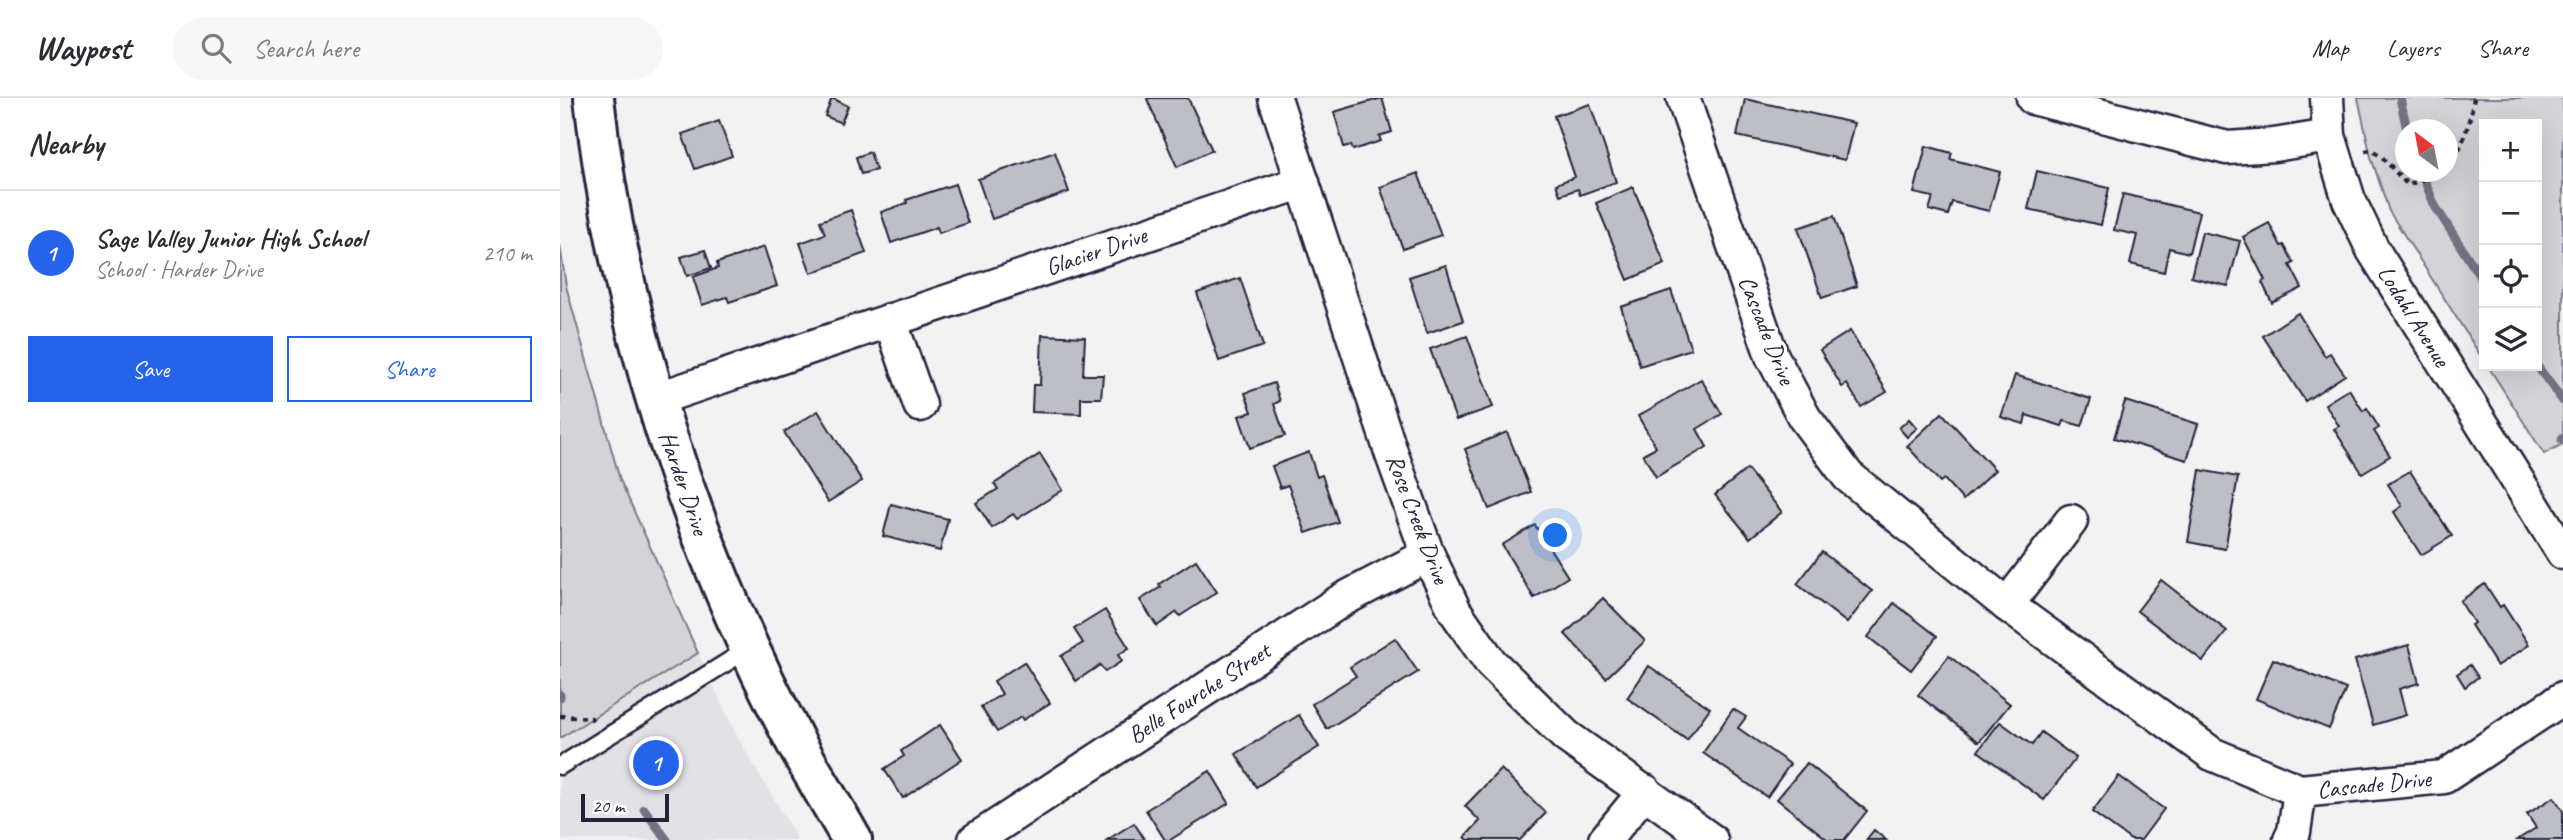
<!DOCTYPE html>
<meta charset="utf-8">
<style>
:root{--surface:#fff;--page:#f7f7f7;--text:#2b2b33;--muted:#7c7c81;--line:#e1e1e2;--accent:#2563eb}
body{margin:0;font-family:Caveat,sans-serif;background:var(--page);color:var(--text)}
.controls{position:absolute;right:21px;top:21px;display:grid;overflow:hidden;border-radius:0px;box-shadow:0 7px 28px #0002}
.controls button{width:63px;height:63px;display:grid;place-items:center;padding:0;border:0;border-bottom:2px solid var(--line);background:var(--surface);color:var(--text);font:35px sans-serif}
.compass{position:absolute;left:1835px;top:21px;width:63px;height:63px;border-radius:50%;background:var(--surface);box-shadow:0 7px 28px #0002;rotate:328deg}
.scale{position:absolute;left:21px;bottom:18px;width:88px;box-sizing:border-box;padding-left:7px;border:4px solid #22223b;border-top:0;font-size:19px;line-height:24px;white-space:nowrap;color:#22223b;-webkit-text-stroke:5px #fff;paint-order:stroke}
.you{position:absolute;left:996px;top:438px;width:24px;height:24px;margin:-18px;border:5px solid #fff;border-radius:50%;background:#1a73e8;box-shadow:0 0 0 10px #1a73e833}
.badge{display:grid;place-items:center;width:46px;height:46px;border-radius:50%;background:var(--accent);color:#fff;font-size:23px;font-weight:700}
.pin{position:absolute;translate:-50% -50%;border:4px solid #fff;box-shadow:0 2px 7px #0006}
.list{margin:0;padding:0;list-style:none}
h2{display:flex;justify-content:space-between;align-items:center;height:91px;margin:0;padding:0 28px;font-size:30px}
h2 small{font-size:23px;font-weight:400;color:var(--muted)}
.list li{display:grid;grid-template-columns:46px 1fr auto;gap:21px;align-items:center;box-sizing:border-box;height:126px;padding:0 28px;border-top:2px solid var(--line)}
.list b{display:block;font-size:26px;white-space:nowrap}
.list p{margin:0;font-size:23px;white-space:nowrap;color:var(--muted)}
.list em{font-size:23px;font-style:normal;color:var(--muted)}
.actions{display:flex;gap:14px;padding:21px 28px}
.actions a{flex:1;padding:16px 0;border:2px solid var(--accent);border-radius:0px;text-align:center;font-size:24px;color:var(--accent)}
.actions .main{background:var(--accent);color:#fff}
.icon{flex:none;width:38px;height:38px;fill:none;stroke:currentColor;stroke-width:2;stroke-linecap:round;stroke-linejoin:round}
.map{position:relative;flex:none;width:2003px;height:742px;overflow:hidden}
header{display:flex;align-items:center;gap:42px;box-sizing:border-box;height:98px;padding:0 35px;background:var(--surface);border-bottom:2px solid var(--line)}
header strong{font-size:33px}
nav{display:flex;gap:38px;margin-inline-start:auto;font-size:24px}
.search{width:490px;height:63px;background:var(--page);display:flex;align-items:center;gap:18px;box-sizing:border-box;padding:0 24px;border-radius:38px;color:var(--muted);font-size:26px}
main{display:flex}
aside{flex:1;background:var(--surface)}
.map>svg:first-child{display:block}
</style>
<header>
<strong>Waypost</strong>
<div class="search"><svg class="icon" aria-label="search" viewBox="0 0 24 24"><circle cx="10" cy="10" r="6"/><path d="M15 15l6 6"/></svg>Search here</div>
<nav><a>Map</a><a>Layers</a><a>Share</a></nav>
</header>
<main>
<aside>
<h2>Nearby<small></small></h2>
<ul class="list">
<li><span class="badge">1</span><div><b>Sage Valley Junior High School</b><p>School · Harder Drive</p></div><em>210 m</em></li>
</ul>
<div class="actions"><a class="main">Save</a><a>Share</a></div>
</aside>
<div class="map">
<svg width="2003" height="742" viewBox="0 0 2003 742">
<rect width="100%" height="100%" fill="#f2f2f3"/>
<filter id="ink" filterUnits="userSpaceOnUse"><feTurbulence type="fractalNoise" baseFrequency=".0143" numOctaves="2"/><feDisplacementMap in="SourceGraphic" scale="14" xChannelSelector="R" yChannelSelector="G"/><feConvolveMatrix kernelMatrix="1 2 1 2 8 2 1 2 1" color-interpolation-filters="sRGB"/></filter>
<g filter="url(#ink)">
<polygon fill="#e2e2e6" points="138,555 178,640 238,742 0,742 0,640"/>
<g fill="#d3d3d8" stroke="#7a7a8a" stroke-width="2" fill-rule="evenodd">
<path d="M1798,0H2003V346L1984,356L1928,268H1977V26H1924V263L1829,113L1811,59ZM1846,32H1888V74H1846Z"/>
<polygon points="0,147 6,188 60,382 138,555 0,640"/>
</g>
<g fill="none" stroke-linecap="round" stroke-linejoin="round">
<g stroke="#727282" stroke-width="9">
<polyline points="1840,0 1847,32"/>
<polyline points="1861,74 1875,108 1924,185"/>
<polyline points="1977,268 2003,303"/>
<polyline points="2002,342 2003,340"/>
<polyline points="0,597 0,599"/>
<polyline points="84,711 107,742"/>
</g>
</g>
<g fill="#bebec6" stroke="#22223b" stroke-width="2">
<polygon points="272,0 288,8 281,25 265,18"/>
<polygon points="589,0 628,0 652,52 617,69 587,1"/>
<polygon points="822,0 832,34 819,38 821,43 793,52 791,47 784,49 774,14"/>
<polygon points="1185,1 1294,25 1285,62 1177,38"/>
<polygon points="1030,6 1056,84 1020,97 1018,91 1000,97 996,86 1015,79 994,18"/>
<polygon points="159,23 172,58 135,71 122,36"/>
<polygon points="1366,48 1392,55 1390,61 1440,74 1429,113 1392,104 1388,117 1369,112 1373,99 1354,95"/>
<polygon points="310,54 316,72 301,76 296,59"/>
<polygon points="495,54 509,94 432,121 418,81"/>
<polygon points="1477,73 1549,90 1541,127 1468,111"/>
<polygon points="858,75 881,137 843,151 820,89"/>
<polygon points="395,86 408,125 379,135 377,129 331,145 321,114 347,105 346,102"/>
<polygon points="1073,89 1105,166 1068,182 1036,105"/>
<polygon points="1563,96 1639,114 1629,155 1609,150 1604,174 1570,166 1577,137 1554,132"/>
<polygon points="291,112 306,155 251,175 240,145 265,136 260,123"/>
<polygon points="1274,118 1297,188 1262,200 1238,130"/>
<polygon points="1709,125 1721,148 1724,147 1734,165 1730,167 1742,190 1712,205 1702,184 1705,182 1683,139"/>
<polygon points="1642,134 1680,143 1668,188 1631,179"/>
<polygon points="204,149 217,188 169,204 167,199 142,207 133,179 158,170 157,165"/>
<polygon points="145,152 151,170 127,178 121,159"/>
<polygon points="886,167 903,223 867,235 849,179"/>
<polygon points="680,180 703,248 659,263 637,195"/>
<polygon points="1111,192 1131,251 1080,268 1061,209"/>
<polygon points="1738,215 1765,258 1770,255 1785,277 1745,303 1703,238"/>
<polygon points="1290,233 1327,294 1301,309 1287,286 1282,289 1260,252"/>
<polygon points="482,237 525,239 523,277 543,277 541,300 521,300 521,316 472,314 473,287 480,287"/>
<polygon points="907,238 933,309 896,322 870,251"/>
<polygon points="1455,277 1531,301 1522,328 1504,323 1502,328 1466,317 1464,326 1441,319"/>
<polygon points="1141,281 1162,316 1137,331 1147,349 1096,379 1083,356 1096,349 1078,318"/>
<polygon points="714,285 720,303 714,306 725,338 690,350 679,318 692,314 685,295"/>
<polygon points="1789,291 1803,313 1807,310 1819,330 1814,333 1830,358 1802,375 1774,331 1779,328 1765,306"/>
<polygon points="1565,303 1638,326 1627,362 1554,340"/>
<polygon points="258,313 302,383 268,404 224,334"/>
<polygon points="1382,315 1435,372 1403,402 1384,381 1380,384 1347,348"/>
<polygon points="1349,321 1357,330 1347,339 1339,330"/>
<polygon points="947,334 971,394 929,411 905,351"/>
<polygon points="749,354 757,379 762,377 778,424 746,435 728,387 720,390 712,368"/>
<polygon points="480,356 503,392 457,421 453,416 432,430 416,405 438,391 434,386"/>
<polygon points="1187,371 1222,414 1190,440 1155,397"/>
<polygon points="1640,372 1678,379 1665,451 1628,444"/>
<polygon points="1850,373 1892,438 1861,457 1834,414 1842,408 1828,386"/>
<polygon points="331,406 388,421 380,453 323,438"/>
<polygon points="975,427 1008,479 974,500 942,447"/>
<polygon points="1262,454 1312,493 1287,525 1237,486"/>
<polygon points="636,462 657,494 620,518 617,514 597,528 580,502 601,489 599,486"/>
<polygon points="1601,482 1667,533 1643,563 1577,513"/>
<polygon points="1925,486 1940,509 1943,507 1969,547 1937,568 1911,527 1914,525 1900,503"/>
<polygon points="1043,500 1085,543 1046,580 1005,536"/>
<polygon points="1334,505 1377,538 1351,572 1308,539"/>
<polygon points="545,512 569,550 558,557 562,563 545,574 540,567 516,583 501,558 523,545 514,531"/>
<polygon points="835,540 858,574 767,631 752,606 796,578 790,569"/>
<polygon points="1849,547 1859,585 1839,591 1846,617 1813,627 1795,562"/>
<polygon points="1389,558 1450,606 1419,644 1358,597"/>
<polygon points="1713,561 1786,591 1769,631 1696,601"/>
<polygon points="464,564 490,605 463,622 461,619 437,634 421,609 442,596 434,583"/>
<polygon points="1910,567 1918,579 1905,589 1897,576"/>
<polygon points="1089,568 1150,610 1127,642 1067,600"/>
<polygon points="1173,611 1186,619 1178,630 1230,666 1207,699 1143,655"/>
<polygon points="739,617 759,649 696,689 676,656"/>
<polygon points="1440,624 1472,647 1481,634 1516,660 1484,702 1418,653"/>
<polygon points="380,627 402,661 343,700 324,671 344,658 341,653"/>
<polygon points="1247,665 1307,713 1284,742 1268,742 1217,701"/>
<polygon points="941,671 986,715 960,742 908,742 905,739 920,723 905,708"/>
<polygon points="650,673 669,705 610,742 605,742 586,712"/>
<polygon points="1559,678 1604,711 1581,742 1571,742 1532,714"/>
<polygon points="1994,699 2003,713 2003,742 1957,742 1976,730 1967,716"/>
<polygon points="574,725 585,742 547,742"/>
<polygon points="1314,732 1326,742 1306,742"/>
</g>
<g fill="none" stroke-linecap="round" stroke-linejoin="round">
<defs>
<polyline id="service" points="0,668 190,550"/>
<g id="minor">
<polyline points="715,0 832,357 868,457 895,513 931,565 1006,638 1151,742"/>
<polyline points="1123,0 1212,258 1244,319 1288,378 1447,507 1652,656 1740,693 1884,679 2003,600"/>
<polyline points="1473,0 1667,50 1714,47 1769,38"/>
<polyline points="1767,0 1769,38 1789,102 1813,152 2003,455"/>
<polyline points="330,222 360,307"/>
<polyline points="96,301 743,84"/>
<polyline points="1447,507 1511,423"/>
<polyline points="415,742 782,502 868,457"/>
<polyline points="1045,742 1085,693"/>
<polyline points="1730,742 1734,734 1740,693"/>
</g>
<path id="tertiary" d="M34,0C58,220 131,445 234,641C252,675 273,708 292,742"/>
</defs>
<use href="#service" stroke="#22223b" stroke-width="21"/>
<use href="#minor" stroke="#22223b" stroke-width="37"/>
<use href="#tertiary" stroke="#22223b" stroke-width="44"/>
<g stroke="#22223b" stroke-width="4.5" stroke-dasharray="5 5" stroke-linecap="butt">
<polyline points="1805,53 1812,52 1822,59 1848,87 1880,74"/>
<path d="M1888,69C1904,48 1909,26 1914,0"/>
<polyline points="0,618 31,620 33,622"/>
</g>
<use href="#service" stroke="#fff" stroke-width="16"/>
<use href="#minor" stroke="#fff" stroke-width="32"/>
<use href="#tertiary" stroke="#fff" stroke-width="38"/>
</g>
</g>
<g text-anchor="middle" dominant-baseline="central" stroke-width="6" stroke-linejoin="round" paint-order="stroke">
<g font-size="24" fill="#22223b" stroke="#fff">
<text transform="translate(536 153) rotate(-19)">Glacier Drive</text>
<text transform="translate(1854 218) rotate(58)">Lodahl Avenue</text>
<text transform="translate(1207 232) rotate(68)">Cascade Drive</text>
<text transform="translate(124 385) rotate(71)">Harder Drive</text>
<text transform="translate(858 421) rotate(69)">Rose Creek Drive</text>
<text transform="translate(639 595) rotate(-33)">Belle Fourche Street</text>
<text transform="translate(1814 686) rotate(-6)">Cascade Drive</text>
</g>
</g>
</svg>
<div class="controls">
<button>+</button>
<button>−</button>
<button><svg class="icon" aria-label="locate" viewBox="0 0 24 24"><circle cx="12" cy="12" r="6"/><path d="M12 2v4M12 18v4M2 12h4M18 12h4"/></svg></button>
<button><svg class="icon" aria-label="layers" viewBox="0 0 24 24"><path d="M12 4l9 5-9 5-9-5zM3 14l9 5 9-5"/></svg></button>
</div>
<svg class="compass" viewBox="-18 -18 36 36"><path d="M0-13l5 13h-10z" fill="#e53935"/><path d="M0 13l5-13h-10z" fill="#7c7c81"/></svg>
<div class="scale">20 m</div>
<div class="you"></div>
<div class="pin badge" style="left:96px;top:665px">1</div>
</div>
</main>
